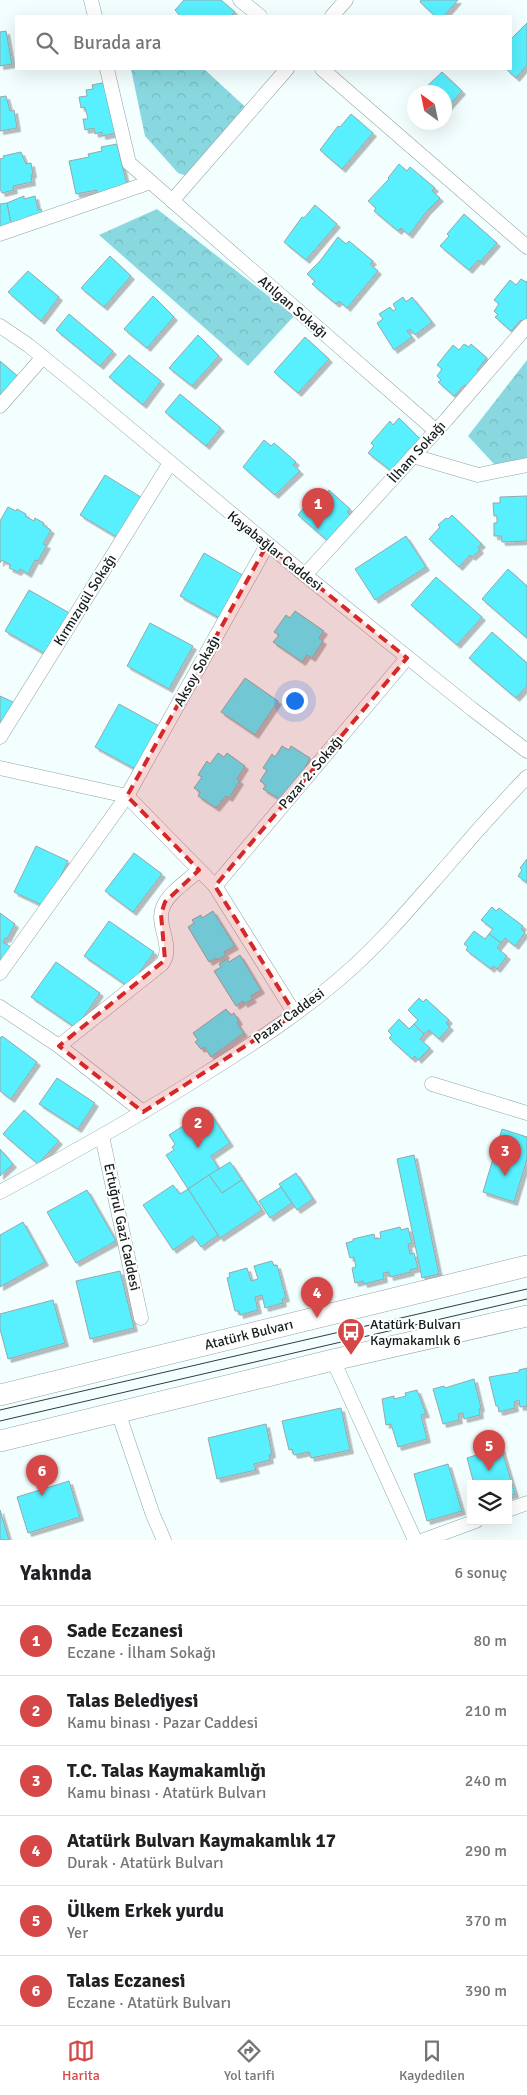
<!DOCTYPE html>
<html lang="tr">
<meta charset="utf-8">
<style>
:root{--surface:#fff;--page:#f2f2f2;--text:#202124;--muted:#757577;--line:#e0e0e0;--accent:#d64747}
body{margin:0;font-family:Signika,sans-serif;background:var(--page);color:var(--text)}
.controls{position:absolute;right:15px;bottom:15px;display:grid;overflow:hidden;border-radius:0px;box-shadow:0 5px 20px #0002}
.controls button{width:45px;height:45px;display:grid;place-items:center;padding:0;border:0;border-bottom:1px solid var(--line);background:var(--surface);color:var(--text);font:25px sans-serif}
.compass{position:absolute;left:407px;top:85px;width:45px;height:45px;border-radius:50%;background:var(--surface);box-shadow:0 5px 20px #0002;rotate:327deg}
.you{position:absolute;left:294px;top:700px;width:18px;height:18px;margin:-12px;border:4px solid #fff;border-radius:50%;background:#1a73e8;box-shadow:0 0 0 8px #1a73e833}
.badge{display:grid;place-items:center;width:32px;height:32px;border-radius:50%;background:var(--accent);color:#fff;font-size:16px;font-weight:700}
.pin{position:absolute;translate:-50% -41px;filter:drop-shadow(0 1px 2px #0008)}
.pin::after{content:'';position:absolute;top:26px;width:18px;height:15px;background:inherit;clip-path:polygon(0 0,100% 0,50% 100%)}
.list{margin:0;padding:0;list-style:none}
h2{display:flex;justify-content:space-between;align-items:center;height:65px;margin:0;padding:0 20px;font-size:21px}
h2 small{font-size:16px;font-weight:400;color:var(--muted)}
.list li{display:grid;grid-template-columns:32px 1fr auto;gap:15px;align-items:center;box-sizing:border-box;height:70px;padding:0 20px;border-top:1px solid var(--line)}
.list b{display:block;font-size:19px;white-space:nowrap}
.list p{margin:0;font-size:16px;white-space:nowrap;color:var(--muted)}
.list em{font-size:16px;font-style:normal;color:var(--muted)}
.icon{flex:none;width:28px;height:28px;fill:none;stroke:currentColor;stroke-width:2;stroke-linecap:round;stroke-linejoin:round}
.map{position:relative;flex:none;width:527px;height:1540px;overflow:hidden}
.search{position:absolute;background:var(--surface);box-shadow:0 5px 20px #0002;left:15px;right:15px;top:15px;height:55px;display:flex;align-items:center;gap:12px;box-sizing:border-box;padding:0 18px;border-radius:0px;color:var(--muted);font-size:19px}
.sheet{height:485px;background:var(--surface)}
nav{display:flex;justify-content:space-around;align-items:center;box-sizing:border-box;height:70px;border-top:1px solid var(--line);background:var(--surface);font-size:14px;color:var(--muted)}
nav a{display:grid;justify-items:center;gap:2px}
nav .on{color:var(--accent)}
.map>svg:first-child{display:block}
</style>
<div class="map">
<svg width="527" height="1540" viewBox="0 0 527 1540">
<defs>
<pattern id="forest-crowns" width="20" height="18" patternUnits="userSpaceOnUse" patternTransform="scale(1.25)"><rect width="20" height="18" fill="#89d8e0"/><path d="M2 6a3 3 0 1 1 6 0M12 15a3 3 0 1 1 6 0" fill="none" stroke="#76b9c0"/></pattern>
<filter id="shadow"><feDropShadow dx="3.5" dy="3.5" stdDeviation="0" flood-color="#0004"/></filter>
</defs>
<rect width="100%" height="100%" fill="#f3feff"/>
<g fill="url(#forest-crowns)">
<polygon points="131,69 204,69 254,115 187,176 178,173 145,136"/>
<polygon points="157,209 294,316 248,366 99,235"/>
<polygon points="527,360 527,463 508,469 494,464 468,436"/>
</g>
<g fill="#58effe" stroke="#97a8a9" filter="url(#shadow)">
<polygon points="184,0 221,0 235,12 231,16 180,16 175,10"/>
<polygon points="421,0 458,0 444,16 435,16 420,2"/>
<polygon points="527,23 527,65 516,78 506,69 511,69 511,39"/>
<polygon points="6,31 12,64 0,66 0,32"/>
<polygon points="442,72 462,91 444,111 444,92 421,92"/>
<polygon points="107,82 117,133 102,136 102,132 95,134 94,128 85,130 83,119 88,119 85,107 81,108 79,97 87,96 86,90 93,89 92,85"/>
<polygon points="6,96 10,111 14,110 17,128 0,131 0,97"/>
<polygon points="351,114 373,133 342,169 320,150 338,126 340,127"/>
<polygon points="117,144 128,189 111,190 97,193 97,190 76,194 69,161 89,157 88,154 102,151 101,147"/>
<polygon points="21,152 26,164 31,163 33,174 31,175 32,182 13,186 14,190 2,193 0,189 0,159 4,158 3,156"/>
<polygon points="399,164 407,171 410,167 435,188 432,191 440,198 427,211 409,235 401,228 398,231 374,211 376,208 368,201 389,179 388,178"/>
<polygon points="24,196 24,199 35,196 38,210 41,209 43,217 11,224 7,203"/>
<polygon points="7,203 11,224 0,227 0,204"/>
<polygon points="315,205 337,224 306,260 284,242 302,217 304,218"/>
<polygon points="464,214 497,243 480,262 478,260 469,270 440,246 449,236 447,234"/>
<polygon points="338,237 346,244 349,241 373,261 370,264 378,271 347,308 339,301 336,304 312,284 315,281 307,274 320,261"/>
<polygon points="110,256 131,276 104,307 81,288"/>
<polygon points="28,271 59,297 41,321 8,292"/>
<polygon points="521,279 526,282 527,281 527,320 525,323 521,320 511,331 495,317 498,315 494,311 499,304 494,300 510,280 516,285"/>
<polygon points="153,296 174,317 147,348 124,329"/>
<polygon points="403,297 406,302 412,297 432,322 415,335 410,329 407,331 412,337 394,350 377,323 383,319 379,314 390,307 393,311 396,309 393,304"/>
<polygon points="69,314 113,351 100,366 56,330"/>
<polygon points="198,335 219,356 192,386 169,368"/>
<polygon points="305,337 329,359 298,393 274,372"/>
<polygon points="464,344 469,347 471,344 487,358 477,370 481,373 468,388 464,385 454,396 438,382 441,380 437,376 442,369 437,365 453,345 459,350"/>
<polygon points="129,355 161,381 143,405 109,377"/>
<polygon points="0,361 21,379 0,402"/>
<polygon points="180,394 221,428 206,446 165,412"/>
<polygon points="399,418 423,442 395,474 368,453 374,446 371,443 390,421 393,425"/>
<polygon points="264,440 271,446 274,443 296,462 293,465 300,471 275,495 243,467"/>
<polygon points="105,475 144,499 120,539 80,515"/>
<polygon points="319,488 326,494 329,490 350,509 347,512 354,519 330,543 298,515"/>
<polygon points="527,496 527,541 502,542 501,536 494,536 494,523 497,523 497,516 494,516 493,503 500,503 500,497"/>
<polygon points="8,507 16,511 17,509 26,514 25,516 34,521 35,518 44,523 43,525 51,530 43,544 47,545 38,561 35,560 28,574 20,569 18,572 9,568 11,565 2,560 0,563 0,521"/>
<polygon points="452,515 482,544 478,547 480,550 472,557 470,555 459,567 429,539 440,527 438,525 446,518 448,519"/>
<polygon points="406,536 426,567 375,600 355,569"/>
<polygon points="204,553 246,577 223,620 180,596"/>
<polygon points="508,569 527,586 527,638 482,599"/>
<polygon points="436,577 482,617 457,645 411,605"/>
<polygon points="29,590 73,615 49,656 5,631"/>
<polygon points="295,611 324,631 319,638 323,641 312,658 307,655 302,662 273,642 279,635 274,632 286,615 290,618"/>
<polygon points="150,623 193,646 169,689 127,666"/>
<polygon points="492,632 527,663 527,686 516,698 469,658"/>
<polygon points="245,678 278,701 255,735 221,712"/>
<polygon points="0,696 15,703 0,731"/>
<polygon points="119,704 161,727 137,770 95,747"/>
<polygon points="282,746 289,750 291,746 310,758 303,772 282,801 263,789 266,785 260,781 267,770 263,768 272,754 275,757"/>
<polygon points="218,753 224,757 227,753 245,766 237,779 240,781 229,798 226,796 216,808 198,796 200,792 194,788 202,777 198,775 207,761 210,764"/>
<polygon points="36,846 68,861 46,907 14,892"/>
<polygon points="134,853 162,874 133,912 105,891"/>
<polygon points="527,859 527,883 518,876 522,870 520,868"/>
<polygon points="492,907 496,911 499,908 523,926 521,929 525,933 515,946 505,938 501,943 489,934 493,929 481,920"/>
<polygon points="213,911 235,946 224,952 226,955 218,960 216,958 209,962 188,927 194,923 192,920 201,915 202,918"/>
<polygon points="0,913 15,924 7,939 5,938 3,942 14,949 0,967"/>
<polygon points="109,921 154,952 129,987 84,956"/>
<polygon points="474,931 485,939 489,934 501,943 497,948 507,956 497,969 493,966 491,969 466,950 468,947 464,944"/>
<polygon points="240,955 261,990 251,996 253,999 244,1004 243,1001 236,1006 214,971 221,967 219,964 227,959 229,962"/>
<polygon points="56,962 100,993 76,1028 31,997"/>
<polygon points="419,998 423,1002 426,999 449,1020 446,1023 450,1027 439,1039 429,1030 424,1034 414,1024 418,1020 408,1010"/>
<polygon points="226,1009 231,1015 234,1013 239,1021 237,1023 244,1033 211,1057 204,1047 201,1049 195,1042 198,1040 193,1033"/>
<polygon points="399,1019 409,1029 414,1024 424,1034 420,1039 430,1048 418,1060 415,1056 412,1059 389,1038 392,1035 388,1031"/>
<polygon points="2,1036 37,1062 11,1099 0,1091 0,1038"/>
<polygon points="57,1078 95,1103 78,1129 39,1104"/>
<polygon points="24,1110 59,1141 38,1164 3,1134"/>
<polygon points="208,1110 230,1143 211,1156 219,1169 188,1189 166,1155 174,1150 172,1147 175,1144 169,1135"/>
<polygon points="502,1129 527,1137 527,1159 514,1202 483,1192"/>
<polygon points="0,1149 13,1164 0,1176"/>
<polygon points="414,1155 439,1274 422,1278 397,1159"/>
<polygon points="230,1162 242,1180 222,1193 209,1175"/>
<polygon points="296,1173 313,1199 297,1210 279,1184"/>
<polygon points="209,1175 222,1193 242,1180 262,1210 220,1238 188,1189"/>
<polygon points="173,1185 180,1194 188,1189 218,1235 201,1247 193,1236 173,1250 143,1205"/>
<polygon points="281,1187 292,1203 270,1218 259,1201"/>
<polygon points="87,1190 116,1241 76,1263 47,1212"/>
<polygon points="23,1222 45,1262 0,1287 0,1235"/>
<polygon points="400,1227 401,1230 408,1228 412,1243 408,1244 410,1254 414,1253 418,1268 410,1270 411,1272 390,1277 389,1272 383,1273 384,1279 364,1284 363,1281 355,1283 352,1268 356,1267 354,1257 350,1258 346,1243 353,1241 353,1239 374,1234 375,1239 381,1238 380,1232"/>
<polygon points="272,1261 274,1266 277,1265 286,1298 282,1299 283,1303 265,1308 262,1295 255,1297 258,1310 240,1315 239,1311 235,1311 227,1278 230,1277 229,1273 247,1268 251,1281 258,1279 254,1266"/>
<polygon points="120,1271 134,1328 90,1339 76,1281"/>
<polygon points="53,1300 65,1343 8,1359 0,1329 0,1314"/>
<polygon points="527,1368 527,1406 520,1407 519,1400 514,1402 515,1408 499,1412 498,1406 496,1406 489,1377 519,1372 519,1370"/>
<polygon points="474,1379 481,1408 479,1409 480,1415 464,1419 463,1413 458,1414 459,1420 443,1424 433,1389 444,1386 445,1388"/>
<polygon points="417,1390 426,1414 421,1415 427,1439 398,1447 391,1424 386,1425 382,1399 394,1396 394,1399 406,1396 405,1393"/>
<polygon points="341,1408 350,1450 311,1458 309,1452 294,1455 292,1449 289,1450 282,1421"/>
<polygon points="266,1424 272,1454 269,1455 270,1460 254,1464 256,1470 217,1479 208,1438"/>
<polygon points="501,1447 515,1494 508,1496 508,1484 474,1484 467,1458"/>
<polygon points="448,1464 462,1511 427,1521 414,1474"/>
<polygon points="69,1481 80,1517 28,1533 17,1497"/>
<polygon points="0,1510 9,1540 0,1540"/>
</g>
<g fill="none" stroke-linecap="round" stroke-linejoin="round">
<defs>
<g id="street">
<polyline points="91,0 95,16"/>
<polyline points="240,0 260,16"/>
<polyline points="332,16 346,0"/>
<polyline points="107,69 129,163 436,431"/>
<polyline points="322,69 527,247"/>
<polyline points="172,201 287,69"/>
<polyline points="0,234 151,182"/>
<polyline points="0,326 28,345 81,388 305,575 472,709 527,751"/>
<polyline points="0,406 43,357"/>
<polyline points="413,456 478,475 527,465"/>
<polyline points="305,575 446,420 527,326"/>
<polyline points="0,737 170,463"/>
<polyline points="0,768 127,796 215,886 295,1014"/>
<polyline points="215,886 407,658"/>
<polyline points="0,973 127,796 267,545"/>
<polyline points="0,1007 59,1046 143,1112"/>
<path d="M59,1046L162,964C175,946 155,925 163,907C169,892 188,881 199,870"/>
<polyline points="432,1084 527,1113"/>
<polyline points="102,1136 141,1318"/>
<path d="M0,1192C69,1155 137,1117 203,1075C256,1042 308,1008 353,967C387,936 416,901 446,867C472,836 499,806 527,777"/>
<polyline points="333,1360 415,1540"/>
<polyline points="118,1412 153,1515 164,1540"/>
<polyline points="508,1510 527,1503"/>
<polyline points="424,1540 476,1521"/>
</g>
<g id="primary">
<path id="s1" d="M0,1395L527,1266"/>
<polyline points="0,1441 333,1360 527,1316"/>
</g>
</defs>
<use href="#street" stroke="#92a3a4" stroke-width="15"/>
<use href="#primary" stroke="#92a3a4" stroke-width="22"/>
<use href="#street" stroke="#fff" stroke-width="14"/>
<use href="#primary" stroke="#fff" stroke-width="21"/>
<g stroke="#333b3b" stroke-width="1">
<polyline points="0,1410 527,1289"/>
<polyline points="0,1421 527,1299"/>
</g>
</g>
<path fill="#d62828" fill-opacity="0.2" stroke="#d62828" stroke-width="4" stroke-dasharray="10 6" stroke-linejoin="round" d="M267,545L407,658L215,886L295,1014L143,1112L59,1046L165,960L161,914L165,902L199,870L127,796Z"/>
<defs>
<symbol id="bus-pin" viewBox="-11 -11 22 30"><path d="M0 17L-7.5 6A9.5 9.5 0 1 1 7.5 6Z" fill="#d64747" stroke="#fff"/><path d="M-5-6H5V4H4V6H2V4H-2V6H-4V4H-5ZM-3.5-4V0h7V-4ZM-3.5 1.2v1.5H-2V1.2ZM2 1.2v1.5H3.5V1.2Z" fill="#fff"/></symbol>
</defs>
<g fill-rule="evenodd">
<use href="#bus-pin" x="335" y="1316" width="32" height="43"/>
</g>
<g text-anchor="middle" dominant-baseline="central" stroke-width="4" stroke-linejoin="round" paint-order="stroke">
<g font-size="14" fill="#161d1d" stroke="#fff">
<text transform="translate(293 307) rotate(41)">Atılgan Sokağı</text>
<text transform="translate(417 452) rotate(-48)">İlham Sokağı</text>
<text transform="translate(275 551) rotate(39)">Kayabağlar Caddesi</text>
<text transform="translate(85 600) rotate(-58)">Kırmızıgül Sokağı</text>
<text transform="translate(197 671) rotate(-61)">Aksoy Sokağı</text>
<text transform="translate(311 772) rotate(-50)">Pazar 2. Sokağı</text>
<text transform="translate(289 1016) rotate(-36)">Pazar Caddesi</text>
<text transform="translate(122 1227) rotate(78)">Ertuğrul Gazi Caddesi</text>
<text stroke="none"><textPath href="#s1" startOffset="256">Atatürk Bulvarı</textPath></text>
</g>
<g font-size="14" fill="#161d1d" stroke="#fff" text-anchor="start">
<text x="370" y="1324">Atatürk Bulvarı<tspan x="370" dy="16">Kaymakamlık 6</tspan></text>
</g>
</g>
</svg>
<div class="controls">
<button><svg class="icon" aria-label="layers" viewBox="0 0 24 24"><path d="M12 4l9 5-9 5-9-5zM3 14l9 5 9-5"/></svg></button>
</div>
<svg class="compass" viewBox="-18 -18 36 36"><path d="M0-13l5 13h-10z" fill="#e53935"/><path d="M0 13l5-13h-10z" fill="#757577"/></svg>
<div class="you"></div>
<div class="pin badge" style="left:318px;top:529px">1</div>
<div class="pin badge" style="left:198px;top:1148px">2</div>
<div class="pin badge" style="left:505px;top:1176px">3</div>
<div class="pin badge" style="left:317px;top:1318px">4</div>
<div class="pin badge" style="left:489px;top:1471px">5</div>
<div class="pin badge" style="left:42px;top:1496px">6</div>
<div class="search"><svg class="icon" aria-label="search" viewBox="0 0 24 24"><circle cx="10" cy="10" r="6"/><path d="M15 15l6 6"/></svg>Burada ara</div>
</div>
<section class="sheet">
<h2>Yakında<small>6 sonuç</small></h2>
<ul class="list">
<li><span class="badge">1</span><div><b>Sade Eczanesi</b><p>Eczane · İlham Sokağı</p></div><em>80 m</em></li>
<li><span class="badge">2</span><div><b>Talas Belediyesi</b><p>Kamu binası · Pazar Caddesi</p></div><em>210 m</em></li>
<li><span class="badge">3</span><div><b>T.C. Talas Kaymakamlığı</b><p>Kamu binası · Atatürk Bulvarı</p></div><em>240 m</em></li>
<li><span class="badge">4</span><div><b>Atatürk Bulvarı Kaymakamlık 17</b><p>Durak · Atatürk Bulvarı</p></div><em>290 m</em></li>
<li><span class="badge">5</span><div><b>Ülkem Erkek yurdu</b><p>Yer</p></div><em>370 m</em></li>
<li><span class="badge">6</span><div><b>Talas Eczanesi</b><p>Eczane · Atatürk Bulvarı</p></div><em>390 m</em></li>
</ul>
</section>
<nav>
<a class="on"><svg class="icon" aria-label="map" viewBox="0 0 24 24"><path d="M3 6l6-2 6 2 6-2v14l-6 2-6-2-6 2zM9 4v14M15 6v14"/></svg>Harita</a>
<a><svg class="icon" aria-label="directions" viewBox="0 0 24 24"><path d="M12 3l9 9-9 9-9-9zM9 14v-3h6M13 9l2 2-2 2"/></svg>Yol tarifi</a>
<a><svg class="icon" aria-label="saved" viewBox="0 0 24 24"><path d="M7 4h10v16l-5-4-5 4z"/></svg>Kaydedilen</a>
</nav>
